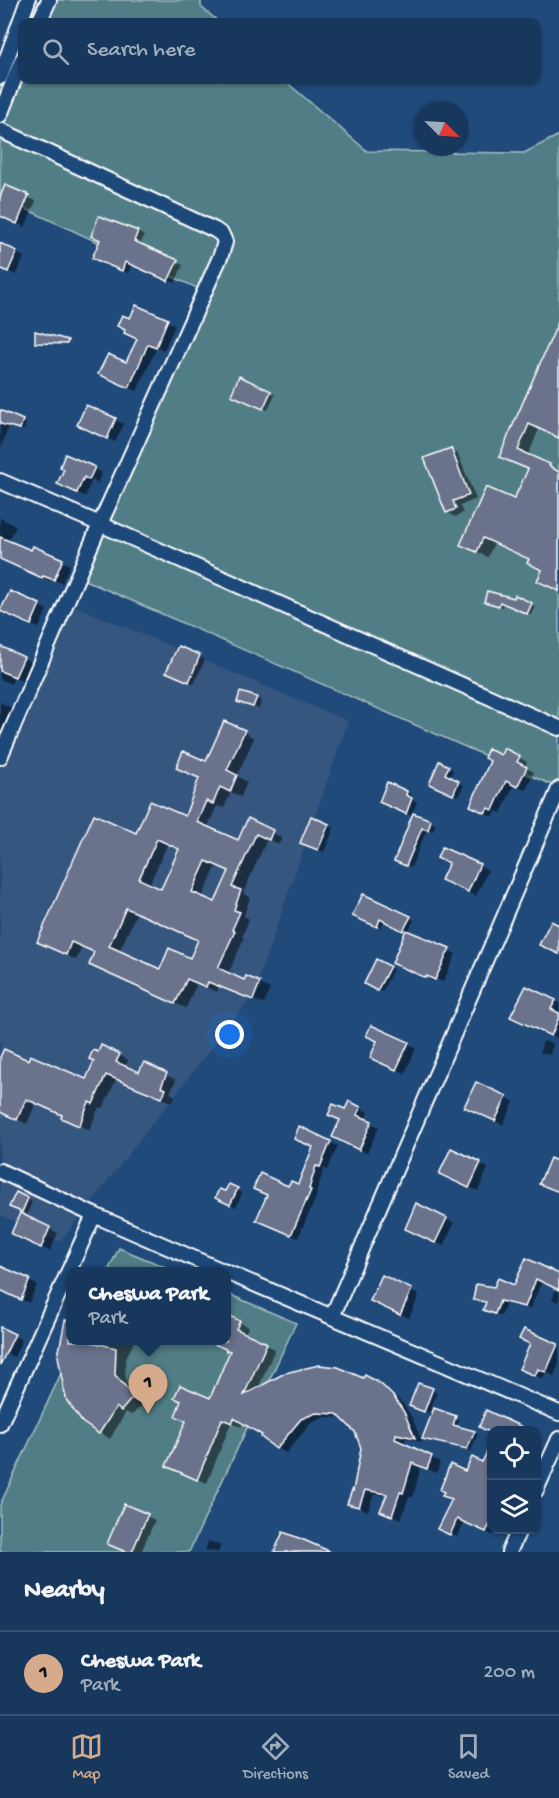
<!DOCTYPE html>
<style>
:root{--surface:#17385c;--page:#244365;--text:#f1f3f6;--muted:#9eacbb;--line:#365272;--accent:#d6ab8b}
body{margin:0;font-family:"Gochi Hand",sans-serif;background:var(--page);color:var(--text)}
.controls{position:absolute;right:18px;bottom:18px;display:grid;overflow:hidden;border-radius:12px;box-shadow:0 2px 4px #0004}
.controls button{width:54px;height:54px;display:grid;place-items:center;padding:0;border:0;border-bottom:2px solid var(--line);background:var(--surface);color:var(--text);font:30px sans-serif}
.compass{position:absolute;left:415px;top:102px;width:54px;height:54px;border-radius:50%;background:var(--surface);box-shadow:0 2px 4px #0004;rotate:114deg}
.you{position:absolute;left:230px;top:1035px;width:21px;height:21px;margin:-15px;border:4px solid #fff;border-radius:50%;background:#1a73e8;box-shadow:0 0 0 9px #1a73e833}
.badge{display:grid;place-items:center;width:39px;height:39px;border-radius:50%;background:var(--accent);color:#111;font-size:20px;font-weight:700}
.pin{position:absolute;translate:-50% -50px;filter:drop-shadow(0 2px 3px #0008)}
.pin::after{content:'';position:absolute;top:32px;width:21px;height:18px;background:inherit;clip-path:polygon(0 0,100% 0,50% 100%)}
.popup{position:absolute;left:66px;top:1267px;width:165px;height:78px;box-sizing:border-box;display:grid;place-content:center;border-radius:12px;background:var(--surface);filter:drop-shadow(0 2px 4px #0005);font-size:20px;white-space:nowrap;color:var(--muted)}
.popup b{font-size:22px;color:var(--text)}
.popup::after{content:'';position:absolute;left:50%;top:100%;margin-left:-12px;border:12px solid transparent;border-top-color:var(--surface)}
.list{margin:0;padding:0;list-style:none}
h2{display:flex;justify-content:space-between;align-items:center;height:78px;margin:0;padding:0 24px;font-size:26px}
h2 small{font-size:20px;font-weight:400;color:var(--muted)}
.list li{display:grid;grid-template-columns:39px 1fr auto;gap:18px;align-items:center;box-sizing:border-box;height:84px;padding:0 24px;border-top:2px solid var(--line)}
.list b{display:block;font-size:22px;white-space:nowrap}
.list p{margin:0;font-size:20px;white-space:nowrap;color:var(--muted)}
.list em{font-size:20px;font-style:normal;color:var(--muted)}
.icon{flex:none;width:33px;height:33px;fill:none;stroke:currentColor;stroke-width:2;stroke-linecap:round;stroke-linejoin:round}
.map{position:relative;flex:none;width:559px;height:1552px;overflow:hidden}
.search{position:absolute;background:var(--surface);box-shadow:0 2px 4px #0004;left:18px;right:18px;top:18px;height:66px;display:flex;align-items:center;gap:15px;box-sizing:border-box;padding:0 21px;border-radius:12px;color:var(--muted);font-size:22px}
.sheet{height:162px;background:var(--surface)}
nav{display:flex;justify-content:space-around;align-items:center;box-sizing:border-box;height:84px;border-top:2px solid var(--line);background:var(--surface);font-size:16px;color:var(--muted)}
nav a{display:grid;justify-items:center;gap:3px}
nav .on{color:var(--accent)}
.map>svg:first-child{display:block}
</style>
<div class="map">
<svg width="559" height="1552" viewBox="0 0 559 1552">
<rect width="100%" height="100%" fill="#1f4a7a"/>
<filter id="ink" filterUnits="userSpaceOnUse"><feTurbulence type="fractalNoise" baseFrequency=".0167" numOctaves="2"/><feDisplacementMap in="SourceGraphic" scale="12" xChannelSelector="R" yChannelSelector="G"/><feConvolveMatrix kernelMatrix="1 2 1 2 8 2 1 2 1" color-interpolation-filters="sRGB"/></filter>
<g filter="url(#ink)">
<polygon fill="#36567f" points="66,602 348,721 253,995 60,1242 0,1215 0,753"/>
<g fill="#517e86" stroke="#a8bec2" stroke-width="1.5">
<polygon points="39,0 201,0 201,7 219,22 29,22"/>
<polygon points="22,37 22,80 284,80 367,151 524,153 559,135 559,788 73,575 197,288 0,197 0,87"/>
<polygon points="119,1248 175,1271 108,1271"/>
<polygon points="226,1293 296,1323 189,1552 0,1552 0,1505 76,1341 226,1340"/>
</g>
<g fill="#0007" fill-rule="evenodd">
<polygon points="6,187 36,201 25,227 0,216 0,201"/>
<polygon points="100,218 138,232 144,236 140,245 183,265 175,283 132,264 128,273 100,261"/>
<polygon points="0,245 24,257 16,275 0,267"/>
<polygon points="137,307 175,325 164,350 157,347 137,391 108,378 127,364 138,339 131,320"/>
<polygon points="559,326 559,438 539,429 528,456 559,471 559,590 543,570 531,559 494,543 488,557 472,550 515,501 529,470 511,462"/>
<polygon points="270,392 275,395 268,410 238,397"/>
<polygon points="87,407 124,424 115,442 86,429"/>
<polygon points="0,412 26,423 24,430 9,426 0,450"/>
<polygon points="450,450 458,454 476,499 460,506 463,513 455,517 447,512"/>
<polygon points="66,468 94,468 102,473 97,483 92,480 85,496 67,488"/>
<polygon points="0,518 16,526 8,542 31,552 62,561 70,565 62,583 51,579 50,581 14,565 0,550"/>
<polygon points="11,593 47,610 39,628 10,615"/>
<polygon points="516,597 535,606 531,615 503,603 502,607 489,603 514,600"/>
<polygon points="0,647 31,662 23,681 14,677 11,684 0,679"/>
<polygon points="179,648 205,660 194,684 173,674"/>
<polygon points="256,698 261,701 259,709 239,702"/>
<polygon points="0,702 17,711 6,736 0,733"/>
<path d="M244,732L254,738L237,776L247,782L241,797L231,792L224,808L217,806L207,828L239,842L249,820L282,838L279,844L267,839L243,893L250,897L244,916L249,919L242,937L244,938L228,974L245,982L247,978L270,989L264,1004L219,987L217,992L197,983L186,1008L101,970L95,953L82,947L76,960L49,947L136,835L186,818L200,779L178,768L207,763ZM168,843L181,849L162,891L149,885ZM217,865L230,871L215,904L202,898ZM137,912L200,941L191,960L160,971L119,952Z"/>
<polygon points="505,750 527,762 525,767 534,772 526,790 514,785 501,813 496,811 493,817 479,810"/>
<polygon points="448,767 453,770 450,778 464,785 459,796 436,787"/>
<polygon points="388,784 412,795 410,799 417,802 411,815 386,804"/>
<polygon points="414,815 435,824 433,831 427,829 411,867 401,863"/>
<polygon points="312,818 334,828 324,852 307,845"/>
<polygon points="443,849 488,870 476,896 451,884 450,863"/>
<polygon points="364,896 414,920 408,932 456,954 443,982 435,979 434,981 401,966 407,932 385,920 381,928 358,918"/>
<polygon points="377,961 393,969 382,992 366,984"/>
<polygon points="555,1001 559,1003 559,1039 520,1021"/>
<polygon points="543,1041 553,1044 550,1055 540,1052"/>
<polygon points="408,1043 416,1048 405,1073 379,1062"/>
<polygon points="119,1055 128,1060 125,1068 140,1074 145,1064 176,1080 170,1093 175,1096 172,1102 116,1080 103,1108 99,1107 89,1130 63,1117 64,1115 36,1103 27,1124 0,1111 0,1061 29,1062 87,1081"/>
<polygon points="506,1097 514,1102 503,1125 474,1111"/>
<polygon points="360,1108 368,1112 365,1120 379,1127 367,1153 342,1141 341,1120 346,1111"/>
<polygon points="300,1128 338,1146 327,1170 324,1168 316,1194 317,1195 298,1238 265,1223 289,1188 299,1186 315,1147"/>
<polygon points="451,1150 488,1168 478,1191 449,1178"/>
<polygon points="237,1190 242,1193 236,1207 222,1201 226,1193"/>
<polygon points="27,1199 32,1202 27,1214 16,1209"/>
<polygon points="21,1215 58,1233 50,1251 21,1238"/>
<polygon points="446,1219 454,1223 444,1246 414,1233"/>
<polygon points="526,1260 559,1275 559,1303 552,1299 557,1288 542,1281 530,1309 506,1303 501,1316 490,1312 487,1304 475,1299 495,1289 515,1287"/>
<polygon points="1,1268 37,1285 29,1303 0,1290"/>
<polygon points="382,1277 419,1295 409,1318 380,1304"/>
<path d="M239,1322L248,1327L245,1335L275,1349L258,1389L364,1380L365,1377L390,1391L403,1404L412,1418L422,1442L406,1438L403,1445L440,1462L437,1473L421,1466L413,1497H409L401,1519L382,1511L387,1496L374,1494L368,1511L349,1503L354,1493L363,1448L356,1431L343,1418L326,1417L311,1423L286,1453L277,1448L265,1435L244,1422L241,1427L231,1423L207,1483L177,1471L232,1351L208,1340H226ZM368,1483L364,1497H363V1490Z"/>
<polygon points="70,1325 70,1340 135,1340 125,1360 126,1383 144,1403 132,1415 126,1412 110,1439 83,1421 67,1329"/>
<polygon points="0,1329 22,1340 14,1357 0,1351"/>
<polygon points="524,1330 559,1346 559,1364 554,1376 546,1372 543,1379 529,1373 532,1344"/>
<polygon points="432,1390 437,1393 429,1413 416,1408"/>
<polygon points="455,1418 459,1420 456,1427 478,1434 471,1451 424,1439"/>
<polygon points="483,1464 492,1502 492,1530 496,1530 493,1535 465,1522 457,1537 446,1532 453,1500 444,1495 466,1472"/>
<polygon points="125,1506 155,1520 141,1552 126,1552"/>
<polygon points="208,1541 221,1545 218,1552 205,1551"/>
</g>
<g fill="#6a728c" stroke="#fff" stroke-width="1.5" fill-rule="evenodd">
<polygon points="5,185 29,195 17,224 0,216 0,197"/>
<polygon points="99,216 138,231 134,241 178,260 168,281 125,262 122,271 92,258 100,240 91,236"/>
<polygon points="0,243 17,251 8,272 0,268"/>
<polygon points="136,305 168,319 156,347 148,344 129,388 98,374 108,354 126,362 137,339 124,333 125,330 117,326 122,315 130,318"/>
<polygon points="559,320 559,438 529,424 518,450 550,464 549,466 559,472 559,591 537,581 542,570 527,563 529,559 483,538 477,552 460,545 486,487 514,499 528,469 499,457"/>
<polygon points="35,331 68,340 67,344 35,343"/>
<polygon points="239,376 271,391 263,409 231,395"/>
<polygon points="86,405 116,418 107,439 77,425"/>
<polygon points="0,410 23,420 20,429 0,424"/>
<polygon points="451,448 469,495 453,501 456,509 446,513 424,458"/>
<polygon points="65,454 95,467 89,480 84,477 77,493 57,484 64,469 60,467"/>
<polygon points="0,537 31,550 33,546 63,559 54,580 43,576 42,578 0,559"/>
<polygon points="10,591 40,604 31,625 0,611"/>
<polygon points="487,591 514,598 515,595 532,603 527,614 500,602 499,606 484,602"/>
<polygon points="0,646 24,657 15,677 0,671"/>
<polygon points="178,646 200,655 189,682 166,672"/>
<polygon points="240,692 257,697 253,707 237,702"/>
<path d="M224,721L245,730L227,770L237,775L230,792L220,787L213,804L206,801L197,822L238,840L248,818L273,830L269,840L256,834L232,887L241,890L234,910L240,912L232,930L235,931L218,968L244,980L246,976L260,982L253,1000L208,982L206,987L187,979L175,1004L89,965L94,952L71,942L66,955L37,942L94,814L136,833L150,801L185,816L199,778L176,768L183,751L206,761ZM157,839L179,849L161,889L139,879ZM206,861L229,871L215,902L192,892ZM126,908L198,940L190,958L169,948L160,969L109,946Z"/>
<polygon points="504,748 520,756 517,762 527,767 517,787 506,781 493,810 488,808 485,813 470,806 490,761 484,758 488,749 501,755"/>
<polygon points="439,761 449,766 445,774 459,781 453,795 429,784"/>
<polygon points="387,782 407,791 406,795 412,798 406,814 379,802"/>
<polygon points="413,813 431,820 428,830 422,828 406,866 394,861"/>
<polygon points="311,816 329,824 318,850 300,843"/>
<polygon points="442,847 480,864 468,892 441,880 449,863 437,858"/>
<polygon points="363,894 411,916 403,931 380,919 377,927 352,916"/>
<polygon points="551,921 559,925 559,954 539,945"/>
<polygon points="406,930 450,948 435,980 427,976 426,978 392,963"/>
<polygon points="376,959 390,966 377,991 364,984"/>
<polygon points="526,986 556,1000 551,1009 559,1013 559,1017 551,1036 510,1017"/>
<polygon points="371,1025 409,1042 396,1070 370,1058 377,1041 366,1036"/>
<polygon points="101,1045 120,1054 116,1062 139,1072 144,1062 167,1073 161,1087 166,1089 162,1098 106,1075 93,1104 89,1102 79,1126 61,1118 62,1115 26,1099 17,1120 0,1112 0,1057 4,1049 28,1060 30,1055 86,1079 94,1061 89,1059 93,1050 98,1052"/>
<polygon points="476,1082 507,1096 495,1121 464,1107"/>
<polygon points="349,1101 361,1107 357,1115 372,1121 359,1150 332,1137 340,1120 328,1115 333,1104 345,1109"/>
<polygon points="299,1126 331,1141 320,1167 316,1166 309,1189 311,1190 291,1235 256,1220 267,1195 253,1189 260,1173 288,1186 291,1181 298,1184 313,1147 294,1139"/>
<polygon points="451,1148 481,1162 469,1188 439,1174"/>
<polygon points="550,1158 559,1162 559,1192 539,1184"/>
<polygon points="229,1184 238,1188 230,1205 215,1198 219,1189 225,1191"/>
<polygon points="16,1192 28,1198 22,1212 9,1207"/>
<polygon points="416,1203 447,1218 435,1243 405,1229"/>
<polygon points="20,1213 50,1227 41,1248 11,1234"/>
<polygon points="526,1258 559,1274 559,1290 536,1279 525,1307 500,1301 495,1314 483,1310 486,1302 473,1300 476,1284 494,1287 498,1278 514,1285"/>
<polygon points="0,1266 30,1279 21,1300 0,1290"/>
<polygon points="382,1275 412,1289 400,1315 370,1301"/>
<polygon points="226,1314 240,1321 236,1329 267,1343 244,1395 285,1373 319,1365 338,1367 363,1378 365,1375 381,1384 394,1397 404,1412 415,1438 396,1434 395,1439 432,1456 427,1469 412,1463 403,1493 400,1492 392,1516 380,1511 387,1494 365,1490 359,1507 347,1504 352,1490 353,1491 361,1448 355,1432 337,1414 316,1413 301,1419 276,1449 261,1437 262,1435 234,1418 232,1423 222,1419 197,1480 166,1466 186,1421 175,1416 181,1401 174,1398 180,1385 210,1398 230,1351 227,1350 226,1351 226,1349 207,1341 226,1341"/>
<polygon points="65,1320 70,1320 70,1341 87,1341 116,1348 115,1375 134,1396 121,1411 116,1407 99,1434 82,1422 67,1401 64,1390 58,1356"/>
<polygon points="0,1327 15,1334 0,1365"/>
<polygon points="524,1329 558,1344 546,1372 538,1369 535,1376 519,1369 530,1344 519,1339"/>
<polygon points="418,1383 433,1388 424,1412 409,1406"/>
<polygon points="434,1408 456,1416 453,1425 475,1431 467,1449 422,1439"/>
<polygon points="486,1410 507,1420 531,1431 487,1431 479,1427"/>
<polygon points="492,1442 492,1520 486,1532 457,1519 450,1535 437,1529 452,1499 442,1496 444,1492 440,1490 450,1464 465,1471 472,1457 482,1462"/>
<polygon points="124,1504 148,1514 132,1552 126,1552 107,1544"/>
<polygon points="283,1532 304,1540 331,1552 274,1552"/>
</g>
<g fill="none" stroke-linecap="round" stroke-linejoin="round">
<defs>
<g id="minor">
<polyline points="39,22 49,0"/>
<polyline points="0,77 28,0"/>
<polyline points="0,115 22,60"/>
<polyline points="0,130 215,230 222,235 225,242 221,255 100,524 0,757"/>
<polyline points="0,481 100,524 559,728"/>
<polyline points="0,1171 94,1215 225,1272"/>
<polyline points="226,1272 559,1413"/>
<polyline points="332,1317 559,789"/>
<polyline points="0,1424 94,1215"/>
<polyline points="536,1490 559,1439"/>
<polyline points="509,1552 519,1530"/>
</g>
</defs>
<use href="#minor" stroke="#fff" stroke-width="18"/>
<use href="#minor" stroke="#1f4a7a" stroke-width="14"/>
</g>
</g>
</svg>
<div class="controls">
<button><svg class="icon" aria-label="locate" viewBox="0 0 24 24"><circle cx="12" cy="12" r="6"/><path d="M12 2v4M12 18v4M2 12h4M18 12h4"/></svg></button>
<button><svg class="icon" aria-label="layers" viewBox="0 0 24 24"><path d="M12 4l9 5-9 5-9-5zM3 14l9 5 9-5"/></svg></button>
</div>
<svg class="compass" viewBox="-18 -18 36 36"><path d="M0-13l5 13h-10z" fill="#e53935"/><path d="M0 13l5-13h-10z" fill="#9eacbb"/></svg>
<div class="you"></div>
<div class="pin badge" style="left:148px;top:1414px">1</div>
<div class="popup"><b>Cheswa Park</b>Park</div>
<div class="search"><svg class="icon" aria-label="search" viewBox="0 0 24 24"><circle cx="10" cy="10" r="6"/><path d="M15 15l6 6"/></svg>Search here</div>
</div>
<section class="sheet">
<h2>Nearby<small></small></h2>
<ul class="list">
<li><span class="badge">1</span><div><b>Cheswa Park</b><p>Park</p></div><em>200 m</em></li>
</ul>
</section>
<nav>
<a class="on"><svg class="icon" aria-label="map" viewBox="0 0 24 24"><path d="M3 6l6-2 6 2 6-2v14l-6 2-6-2-6 2zM9 4v14M15 6v14"/></svg>Map</a>
<a><svg class="icon" aria-label="directions" viewBox="0 0 24 24"><path d="M12 3l9 9-9 9-9-9zM9 14v-3h6M13 9l2 2-2 2"/></svg>Directions</a>
<a><svg class="icon" aria-label="saved" viewBox="0 0 24 24"><path d="M7 4h10v16l-5-4-5 4z"/></svg>Saved</a>
</nav>
